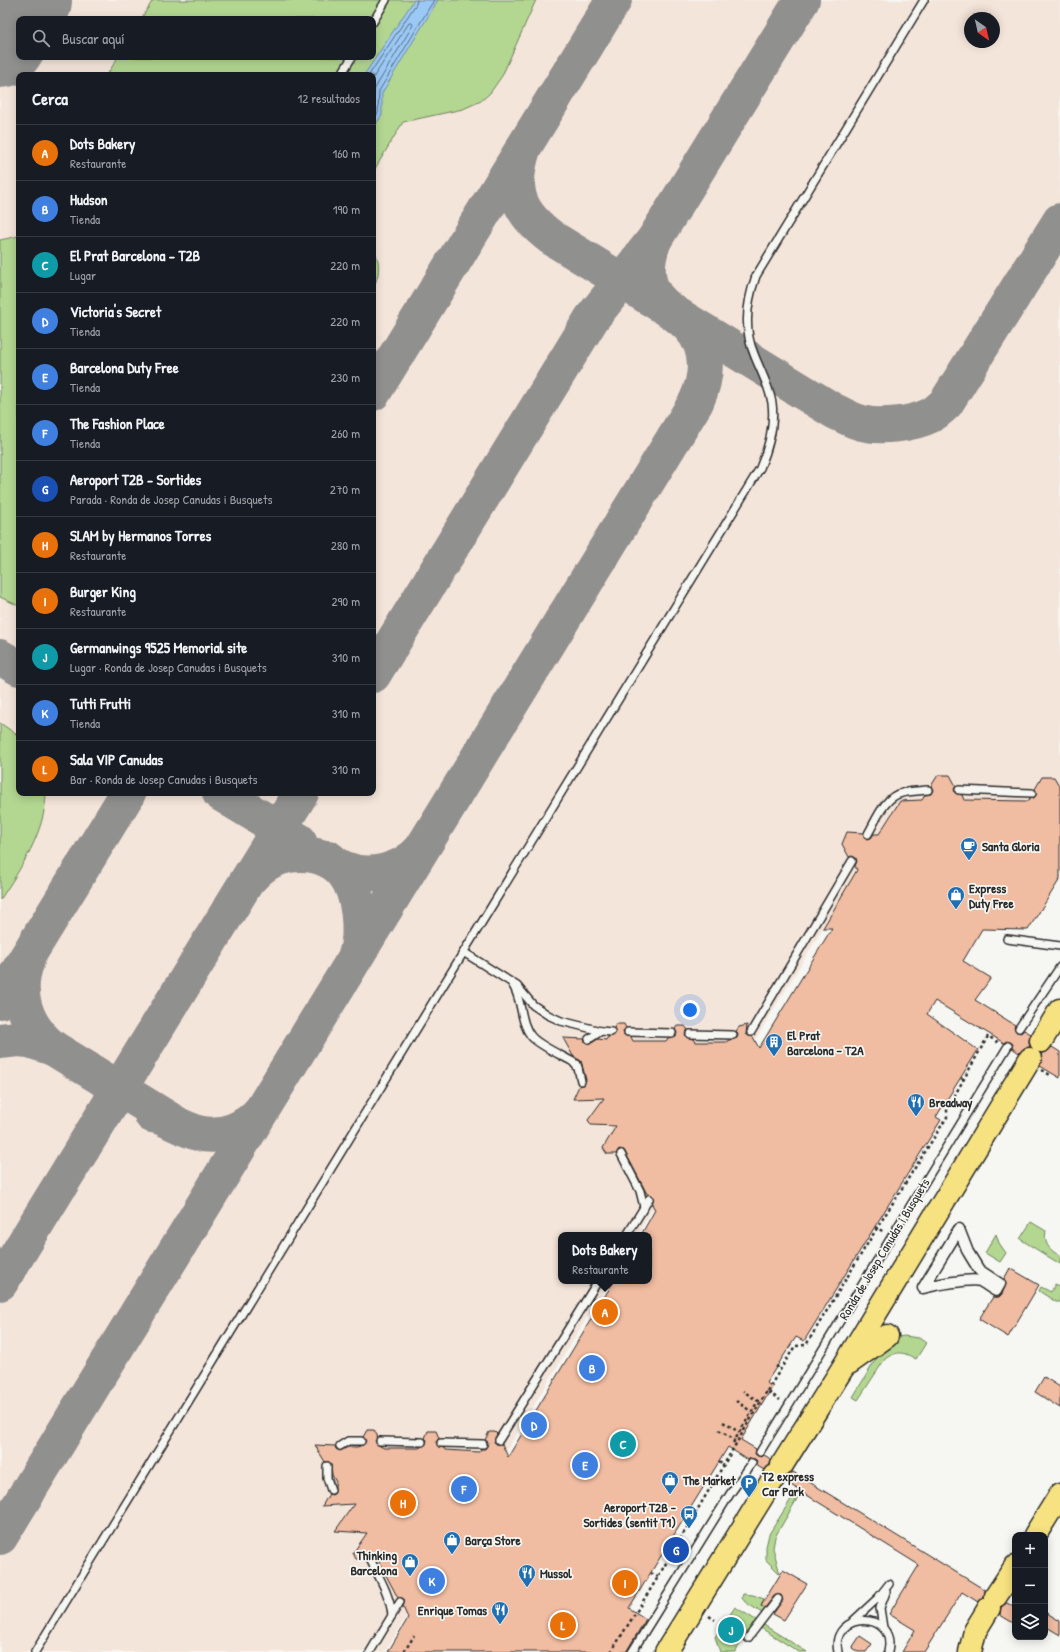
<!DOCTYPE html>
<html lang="es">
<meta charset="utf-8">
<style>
:root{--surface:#171b24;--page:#242831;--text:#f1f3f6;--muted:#9ea1a6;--line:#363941;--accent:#b45309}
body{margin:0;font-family:"Patrick Hand",sans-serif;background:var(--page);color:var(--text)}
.controls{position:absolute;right:12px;bottom:12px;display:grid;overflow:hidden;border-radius:8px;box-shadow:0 2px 10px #0003}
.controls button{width:36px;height:36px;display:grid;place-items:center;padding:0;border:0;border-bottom:1px solid var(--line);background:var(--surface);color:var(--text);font:20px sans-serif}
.compass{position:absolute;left:964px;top:12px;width:36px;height:36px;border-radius:50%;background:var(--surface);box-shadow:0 2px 10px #0003;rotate:146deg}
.you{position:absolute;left:690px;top:1010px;width:14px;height:14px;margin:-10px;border:3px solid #fff;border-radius:50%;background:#1a73e8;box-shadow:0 0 0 6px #1a73e833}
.badge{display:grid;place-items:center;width:26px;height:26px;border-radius:50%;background:var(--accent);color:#fff;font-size:13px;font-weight:700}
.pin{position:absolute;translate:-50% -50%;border:2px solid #fff;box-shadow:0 1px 4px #0006}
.popup{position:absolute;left:558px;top:1232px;width:94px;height:52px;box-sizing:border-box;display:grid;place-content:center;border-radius:8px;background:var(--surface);filter:drop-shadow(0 1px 3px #0005);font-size:13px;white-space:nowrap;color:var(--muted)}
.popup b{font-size:15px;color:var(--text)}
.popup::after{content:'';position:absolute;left:50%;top:100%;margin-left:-8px;border:8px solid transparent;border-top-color:var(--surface)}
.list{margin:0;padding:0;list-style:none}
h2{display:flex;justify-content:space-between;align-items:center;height:52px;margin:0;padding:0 16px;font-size:17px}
h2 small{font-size:13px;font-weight:400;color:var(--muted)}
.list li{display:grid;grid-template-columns:26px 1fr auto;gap:12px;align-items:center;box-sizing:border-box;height:56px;padding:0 16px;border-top:1px solid var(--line)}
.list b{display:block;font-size:15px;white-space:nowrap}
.list p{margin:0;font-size:13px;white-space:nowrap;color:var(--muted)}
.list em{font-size:13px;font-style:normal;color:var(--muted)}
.icon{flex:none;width:22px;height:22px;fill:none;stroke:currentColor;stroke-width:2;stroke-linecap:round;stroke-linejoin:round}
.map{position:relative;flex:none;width:1060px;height:1652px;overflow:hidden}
.search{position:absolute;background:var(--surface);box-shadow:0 2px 10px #0003;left:16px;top:16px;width:360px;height:44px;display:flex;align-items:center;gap:10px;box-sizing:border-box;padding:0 14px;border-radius:8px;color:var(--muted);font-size:15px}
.panel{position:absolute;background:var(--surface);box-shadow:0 2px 10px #0003;left:16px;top:72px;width:360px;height:724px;border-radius:8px}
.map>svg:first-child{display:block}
</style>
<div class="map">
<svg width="1060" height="1652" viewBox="0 0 1060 1652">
<rect width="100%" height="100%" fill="#f6f6f2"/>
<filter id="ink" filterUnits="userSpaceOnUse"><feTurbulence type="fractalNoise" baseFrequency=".025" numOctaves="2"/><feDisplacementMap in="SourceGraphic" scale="8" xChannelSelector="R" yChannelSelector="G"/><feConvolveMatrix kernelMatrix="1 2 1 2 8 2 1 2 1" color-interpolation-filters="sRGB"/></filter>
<g filter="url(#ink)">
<path fill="#f4e5da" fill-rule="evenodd" d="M0,0H1060V806L900,801L637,1235H561V1281H609L385,1652H0ZM970,18H994V42H970ZM19,19H373V57H19ZM19,75H373V793H19Z"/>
<g fill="#b3d791" stroke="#6f815e">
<polygon points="153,0 536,0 502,76 490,93 481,101 463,109 403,122 373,172 373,75 107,75 118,57 373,57 373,19 141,19"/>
<polygon points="19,236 19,606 0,597 0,240"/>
<path d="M373,249C381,261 380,275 373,288Z"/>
<path d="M0,723L19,736V793H46C45,833 21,868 0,900Z"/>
<path d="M1031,1222L1046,1231C1043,1244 1050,1250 1060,1256V1264L1020,1239Z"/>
<polygon points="996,1234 999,1243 1006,1253 1000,1262 985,1253"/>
<polygon points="1055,1284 1060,1287 1060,1302 1056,1302 1039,1291 1041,1287 1051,1292"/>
<path d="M904,1336L919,1338L926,1343L916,1359C903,1352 898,1350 885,1359L858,1400L853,1397L888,1339Z"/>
<polygon points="797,1490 801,1492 775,1537 773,1548 780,1574 766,1560 766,1547 769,1534"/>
<polygon points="743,1594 753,1595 764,1599 761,1606 768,1610 765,1615 745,1602 742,1598"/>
<polygon points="735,1607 807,1652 799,1652 753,1623 735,1652 720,1652 715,1637"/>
</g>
<polygon fill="#9bc9f6" stroke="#6e8aa5" points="414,0 438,0 382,93 382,115 373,129 373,75 364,75"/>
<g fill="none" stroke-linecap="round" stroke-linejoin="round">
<g stroke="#586a7c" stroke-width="1">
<polyline points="369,75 416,4 417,0"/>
<polyline points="373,78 409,23 412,23 413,25 374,90 373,112"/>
<polyline points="373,121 378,113 379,91 434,0"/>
</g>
<g stroke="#90908e" stroke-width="36">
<path d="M523,149C510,190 517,212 552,238L834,411C843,415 852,421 862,423C880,428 913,424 929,416C936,413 941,408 946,403L1060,221"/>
<polyline points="373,393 614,0"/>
<polyline points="0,657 19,668"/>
<polyline points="373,675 592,318 654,240 802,0"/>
<polyline points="220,793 299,841"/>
<path d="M328,858C334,863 339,867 344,873C360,893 363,933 356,956"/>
<path d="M251,877C267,858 292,850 317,856C327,858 336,866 345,869C371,880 403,870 421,850"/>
<path d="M27,961C14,994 26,1027 53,1048"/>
<polyline points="0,1001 128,793"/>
<polyline points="0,1041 18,1039 29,1040 53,1048 175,1123"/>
<path d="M152,1115L158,1116C171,1121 184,1129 198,1133C220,1139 246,1129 260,1112"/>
<polyline points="0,1283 301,793"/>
<path d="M0,1537L696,402C708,376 710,347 688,325C680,317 670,311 662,303C643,286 646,261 654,240"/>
</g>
<polyline stroke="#90908e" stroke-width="90" points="0,43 27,0"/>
</g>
<g fill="#f0bca2" stroke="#2b2b2b">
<polygon points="938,775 950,775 956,786 954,789 955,793 962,795 964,800 1028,801 1030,798 1034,798 1036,795 1035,789 1042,777 1054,777 1060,787 1060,879 1028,930 982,929 963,961 991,978 975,1000 1015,1025 1014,1028 1017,1032 1021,1033 1024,1030 1031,1034 1029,1040 1030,1047 1024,1048 1019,1053 1012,1048 1013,1044 1010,1042 1006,1041 1004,1043 935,1001 927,1014 978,1050 936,1117 941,1120 804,1341 796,1337 766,1383 773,1386 741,1440 756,1449 755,1454 758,1456 762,1457 764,1455 771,1459 770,1465 764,1470 756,1465 757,1461 755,1459 750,1458 748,1460 728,1447 629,1608 646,1619 626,1652 388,1652 408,1618 403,1607 405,1600 402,1598 398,1598 378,1560 376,1560 373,1555 370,1554 366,1556 365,1559 356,1559 353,1553 367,1533 335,1531 354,1504 322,1506 329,1494 332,1495 335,1493 335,1485 336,1482 332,1475 331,1464 329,1462 325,1462 315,1445 335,1446 336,1449 340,1451 348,1447 357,1447 363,1445 366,1441 363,1437 367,1430 374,1430 378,1437 375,1441 378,1445 384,1448 419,1448 426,1444 427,1440 425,1438 428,1431 436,1431 439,1438 436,1442 439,1447 444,1448 445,1450 479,1452 481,1449 485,1449 487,1446 488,1442 485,1440 489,1432 495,1432 497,1434 494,1442 497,1444 502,1444 508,1457 614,1281 649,1281 649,1235 641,1235 655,1210 652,1204 654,1197 651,1195 647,1194 624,1150 619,1149 616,1154 607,1154 603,1148 616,1126 591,1125 588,1120 604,1098 573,1099 579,1086 584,1085 586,1080 581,1061 573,1056 563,1038 584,1039 585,1042 590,1044 598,1039 606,1040 608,1037 613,1036 616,1033 614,1028 616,1024 624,1024 626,1028 623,1032 624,1035 631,1037 633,1041 666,1041 668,1038 676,1036 677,1033 675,1029 677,1026 685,1026 688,1030 685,1034 686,1037 694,1039 696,1042 726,1042 729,1040 737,1038 738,1035 736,1031 739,1027 747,1025 746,1034 749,1036 753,1037 759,1048 832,928 823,928 857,870 855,866 857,861 856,858 852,856 849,857 842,844 847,832 863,833 864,837 868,839 871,838 874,834 879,834 900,801 922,800 925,795 931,794 933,790 931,786"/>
<polygon points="1052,1047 1060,1052 1060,1078 1040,1066 1042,1060 1041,1053 1047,1052"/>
<polygon points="1010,1268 1039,1285 1008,1337 979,1319 993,1297 999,1297 1002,1294 1006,1284 1004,1279"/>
<polygon points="1044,1377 1060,1387 1060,1408 1035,1392"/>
<polygon points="793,1472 985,1590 984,1597 978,1602 962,1592 924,1652 902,1652 915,1630 889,1614 919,1565 786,1482 787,1476"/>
<polygon points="783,1570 807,1584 784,1620 773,1614 783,1600 781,1595 774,1596 765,1608 761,1606"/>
<polygon points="1007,1603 1015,1608 1015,1624 1000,1615 1001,1607"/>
<polygon points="1045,1612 1060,1621 1060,1635 1045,1626"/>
<polygon points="860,1636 872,1644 866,1652 858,1652 852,1648"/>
</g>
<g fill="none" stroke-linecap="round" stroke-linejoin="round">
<defs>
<g id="service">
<polyline points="373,22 386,0"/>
<polyline points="341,75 352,57"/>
<polyline points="959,790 1032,793"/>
<path d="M868,834C876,820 885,796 902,793C910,791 919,791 928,790"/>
<polyline points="1007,939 1060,946"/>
<polyline points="465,953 517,986 533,1005 548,1015 561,1021 601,1031"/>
<path d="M512,984C523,999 519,1021 531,1036C538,1045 563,1056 573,1062L578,1068"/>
<polyline points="1019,1028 1060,967"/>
<polyline points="628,1032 672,1033"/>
<polyline points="751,1032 852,861"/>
<polyline points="690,1034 733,1035"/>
<polyline points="589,1039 601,1031 611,1032"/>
<polyline points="577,1064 581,1081"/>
<polyline points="621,1154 640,1191 644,1207"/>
<polyline points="627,1235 649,1199"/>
<polyline points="499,1440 598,1281"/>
<polyline points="380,1441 422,1442"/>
<polyline points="441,1443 483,1444"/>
<polyline points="340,1446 348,1441 361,1441"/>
<polyline points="760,1452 1008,1046"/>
<polyline points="327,1466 327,1478 331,1490"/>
<path d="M370,1559C379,1577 390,1595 392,1615"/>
<polyline points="853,1621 878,1598 889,1584"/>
<polyline points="883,1628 880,1608 886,1592"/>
<polyline points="748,1638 778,1599"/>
<path d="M35,1652L760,468C769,447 775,426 772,403C769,385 760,370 754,354C743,328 747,301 756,276L924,0"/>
<polyline points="370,1652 400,1602"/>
<polyline points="632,1652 730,1494 752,1463"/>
<path d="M838,1652C829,1611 898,1609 888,1652"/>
</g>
<path id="pedestrian" d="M959,1229L968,1252L979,1270L1000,1284L996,1291C991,1288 985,1284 980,1281C971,1278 933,1285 923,1288Z"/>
<g id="primary">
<polyline points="1041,1041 1060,1010"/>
<polyline points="849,1363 887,1336"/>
<polyline points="782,1465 842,1369 1030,1059"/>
<polyline points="1035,1535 1060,1495"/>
<polyline points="996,1596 1015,1567"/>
<polyline points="666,1652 775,1476"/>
<polyline points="970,1652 975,1631 989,1608"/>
</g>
</defs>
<use href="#service" stroke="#2b2b2b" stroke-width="10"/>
<use href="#pedestrian" stroke="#2b2b2b" stroke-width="13"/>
<use href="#primary" stroke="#2b2b2b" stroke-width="25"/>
<g stroke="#2b2b2b" stroke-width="2.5" stroke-dasharray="3 3" stroke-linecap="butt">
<polyline points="1042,1070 1050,1075"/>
<polyline points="961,1078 964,1080"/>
<polyline points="875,1227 877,1228 947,1117 947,1109 988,1036 999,1043"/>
<polyline points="776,1366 781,1369"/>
<polyline points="767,1391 795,1346 806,1345 877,1228 884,1232"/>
<polyline points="736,1401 752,1412"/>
<polyline points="723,1422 739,1432"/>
<polyline points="719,1430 735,1440"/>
<polyline points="733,1443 758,1401 743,1391"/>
<polyline points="719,1462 723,1465"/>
<polyline points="670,1542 676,1546"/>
<polyline points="651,1573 658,1577"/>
<polyline points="709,1616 715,1620"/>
<polyline points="404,1652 414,1636"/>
<polyline points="611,1652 655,1582 767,1391 780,1400"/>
</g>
<use href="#service" stroke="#f6f6f2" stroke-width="7"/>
<use href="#pedestrian" stroke="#f6f6f2" stroke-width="10"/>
<use href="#primary" stroke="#f7e281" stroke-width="22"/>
</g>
</g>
<defs>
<symbol id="cafe-pin" viewBox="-11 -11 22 30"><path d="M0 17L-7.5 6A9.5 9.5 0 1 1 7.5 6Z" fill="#1f6fb2" stroke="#f6f6f2"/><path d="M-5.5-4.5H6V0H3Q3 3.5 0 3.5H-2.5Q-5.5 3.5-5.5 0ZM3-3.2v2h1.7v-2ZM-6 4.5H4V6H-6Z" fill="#fff"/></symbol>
<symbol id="shop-pin" viewBox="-11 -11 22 30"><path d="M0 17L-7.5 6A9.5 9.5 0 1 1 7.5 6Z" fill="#1f6fb2" stroke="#f6f6f2"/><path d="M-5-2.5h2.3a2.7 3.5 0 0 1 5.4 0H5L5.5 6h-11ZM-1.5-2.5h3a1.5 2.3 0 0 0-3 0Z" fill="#fff"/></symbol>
<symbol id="building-pin" viewBox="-11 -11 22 30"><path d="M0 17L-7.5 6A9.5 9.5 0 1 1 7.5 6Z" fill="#1f6fb2" stroke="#f6f6f2"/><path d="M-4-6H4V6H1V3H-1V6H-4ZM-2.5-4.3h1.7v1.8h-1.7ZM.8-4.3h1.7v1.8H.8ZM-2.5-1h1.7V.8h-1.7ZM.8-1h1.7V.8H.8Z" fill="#fff"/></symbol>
<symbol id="restaurant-pin" viewBox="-11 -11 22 30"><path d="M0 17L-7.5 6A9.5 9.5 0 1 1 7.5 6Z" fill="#1f6fb2" stroke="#f6f6f2"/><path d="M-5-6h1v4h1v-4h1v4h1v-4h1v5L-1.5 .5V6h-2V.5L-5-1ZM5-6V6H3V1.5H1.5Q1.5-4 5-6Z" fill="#fff"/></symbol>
<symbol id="parking-pin" viewBox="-11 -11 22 30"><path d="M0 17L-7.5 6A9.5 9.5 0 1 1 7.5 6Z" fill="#1f6fb2" stroke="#f6f6f2"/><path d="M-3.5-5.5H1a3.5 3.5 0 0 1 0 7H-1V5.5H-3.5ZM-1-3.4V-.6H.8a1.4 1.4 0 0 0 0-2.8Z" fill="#fff"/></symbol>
<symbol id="bus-pin" viewBox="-11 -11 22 30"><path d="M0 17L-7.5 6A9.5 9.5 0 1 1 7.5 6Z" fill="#1f6fb2" stroke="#f6f6f2"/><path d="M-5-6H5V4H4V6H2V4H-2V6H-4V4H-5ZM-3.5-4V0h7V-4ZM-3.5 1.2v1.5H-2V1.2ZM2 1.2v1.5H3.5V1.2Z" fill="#fff"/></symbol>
</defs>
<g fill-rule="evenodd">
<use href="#cafe-pin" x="959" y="836" width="20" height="27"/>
<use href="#shop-pin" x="946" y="885" width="20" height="27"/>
<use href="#building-pin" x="764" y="1032" width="20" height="27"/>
<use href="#restaurant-pin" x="906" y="1092" width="20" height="27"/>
<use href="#shop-pin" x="660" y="1470" width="20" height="27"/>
<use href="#parking-pin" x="739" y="1473" width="20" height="27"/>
<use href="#bus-pin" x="679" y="1504" width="20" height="27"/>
<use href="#shop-pin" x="442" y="1530" width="20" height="27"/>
<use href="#shop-pin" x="400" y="1552" width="20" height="27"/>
<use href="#restaurant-pin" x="517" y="1563" width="20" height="27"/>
<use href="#restaurant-pin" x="490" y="1600" width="20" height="27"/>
</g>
<g text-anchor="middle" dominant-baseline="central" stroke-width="3.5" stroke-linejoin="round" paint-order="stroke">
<g font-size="13" font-weight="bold" fill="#2b2b2b" stroke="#f6f6f2" text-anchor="start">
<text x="982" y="846">Santa Gloria</text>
<text x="969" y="888">Express<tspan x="969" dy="15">Duty Free</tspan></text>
<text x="787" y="1035">El Prat<tspan x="787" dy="15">Barcelona – T2A</tspan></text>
<text x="929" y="1102">Breadway</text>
<text x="762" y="1476">T2 express<tspan x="762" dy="15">Car Park</tspan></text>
<text x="683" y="1480">The Market</text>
<text x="676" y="1507" text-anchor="end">Aeroport T2B -<tspan x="676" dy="15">Sortides (sentit T1)</tspan></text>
<text x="465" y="1540">Barça Store</text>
<text x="397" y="1555" text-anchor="end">Thinking<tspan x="397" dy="15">Barcelona</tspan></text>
<text x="540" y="1573">Mussol</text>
<text x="487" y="1610" text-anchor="end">Enrique Tomas</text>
</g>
<g font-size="13" fill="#2b2b2b" stroke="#f6f6f2">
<text transform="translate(884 1249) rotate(-59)">Ronda de Josep Canudas i Busquets</text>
</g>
</g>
</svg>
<div class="controls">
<button>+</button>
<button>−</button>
<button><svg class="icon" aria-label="layers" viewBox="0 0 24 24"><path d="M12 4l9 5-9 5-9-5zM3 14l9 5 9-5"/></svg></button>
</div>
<svg class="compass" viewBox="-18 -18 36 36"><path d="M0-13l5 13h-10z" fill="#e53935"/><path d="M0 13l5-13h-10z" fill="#9ea1a6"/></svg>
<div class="you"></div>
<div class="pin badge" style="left:605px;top:1312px;background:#e8710a">A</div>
<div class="popup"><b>Dots Bakery</b>Restaurante</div>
<div class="pin badge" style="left:592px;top:1368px;background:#3f7fe0">B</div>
<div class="pin badge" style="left:623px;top:1444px;background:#0f9aa8">C</div>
<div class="pin badge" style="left:534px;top:1425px;background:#3f7fe0">D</div>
<div class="pin badge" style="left:585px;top:1465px;background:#3f7fe0">E</div>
<div class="pin badge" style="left:464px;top:1489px;background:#3f7fe0">F</div>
<div class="pin badge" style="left:676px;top:1550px;background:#1a4fb4">G</div>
<div class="pin badge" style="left:403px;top:1503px;background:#e8710a">H</div>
<div class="pin badge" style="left:625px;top:1583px;background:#e8710a">I</div>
<div class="pin badge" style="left:731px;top:1630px;background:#0f9aa8">J</div>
<div class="pin badge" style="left:432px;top:1581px;background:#3f7fe0">K</div>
<div class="pin badge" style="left:563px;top:1625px;background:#e8710a">L</div>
<div class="search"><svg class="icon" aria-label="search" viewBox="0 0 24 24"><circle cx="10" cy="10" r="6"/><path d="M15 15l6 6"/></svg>Buscar aquí</div>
<section class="panel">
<h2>Cerca<small>12 resultados</small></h2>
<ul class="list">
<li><span class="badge" style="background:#e8710a">A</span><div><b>Dots Bakery</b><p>Restaurante</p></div><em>160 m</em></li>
<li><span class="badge" style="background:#3f7fe0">B</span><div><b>Hudson</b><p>Tienda</p></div><em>190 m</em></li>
<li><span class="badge" style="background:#0f9aa8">C</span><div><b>El Prat Barcelona – T2B</b><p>Lugar</p></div><em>220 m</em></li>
<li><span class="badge" style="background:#3f7fe0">D</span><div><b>Victoria's Secret</b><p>Tienda</p></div><em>220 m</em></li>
<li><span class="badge" style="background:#3f7fe0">E</span><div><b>Barcelona Duty Free</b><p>Tienda</p></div><em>230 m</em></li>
<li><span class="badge" style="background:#3f7fe0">F</span><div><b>The Fashion Place</b><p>Tienda</p></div><em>260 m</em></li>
<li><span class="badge" style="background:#1a4fb4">G</span><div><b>Aeroport T2B - Sortides</b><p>Parada · Ronda de Josep Canudas i Busquets</p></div><em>270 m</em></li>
<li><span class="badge" style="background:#e8710a">H</span><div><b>SLAM by Hermanos Torres</b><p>Restaurante</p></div><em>280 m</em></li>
<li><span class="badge" style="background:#e8710a">I</span><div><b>Burger King</b><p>Restaurante</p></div><em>290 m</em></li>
<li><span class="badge" style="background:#0f9aa8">J</span><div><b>Germanwings 9525 Memorial site</b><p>Lugar · Ronda de Josep Canudas i Busquets</p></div><em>310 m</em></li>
<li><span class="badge" style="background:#3f7fe0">K</span><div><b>Tutti Frutti</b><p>Tienda</p></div><em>310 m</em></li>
<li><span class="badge" style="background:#e8710a">L</span><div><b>Sala VIP Canudas</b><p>Bar · Ronda de Josep Canudas i Busquets</p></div><em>310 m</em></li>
</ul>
</section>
</div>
